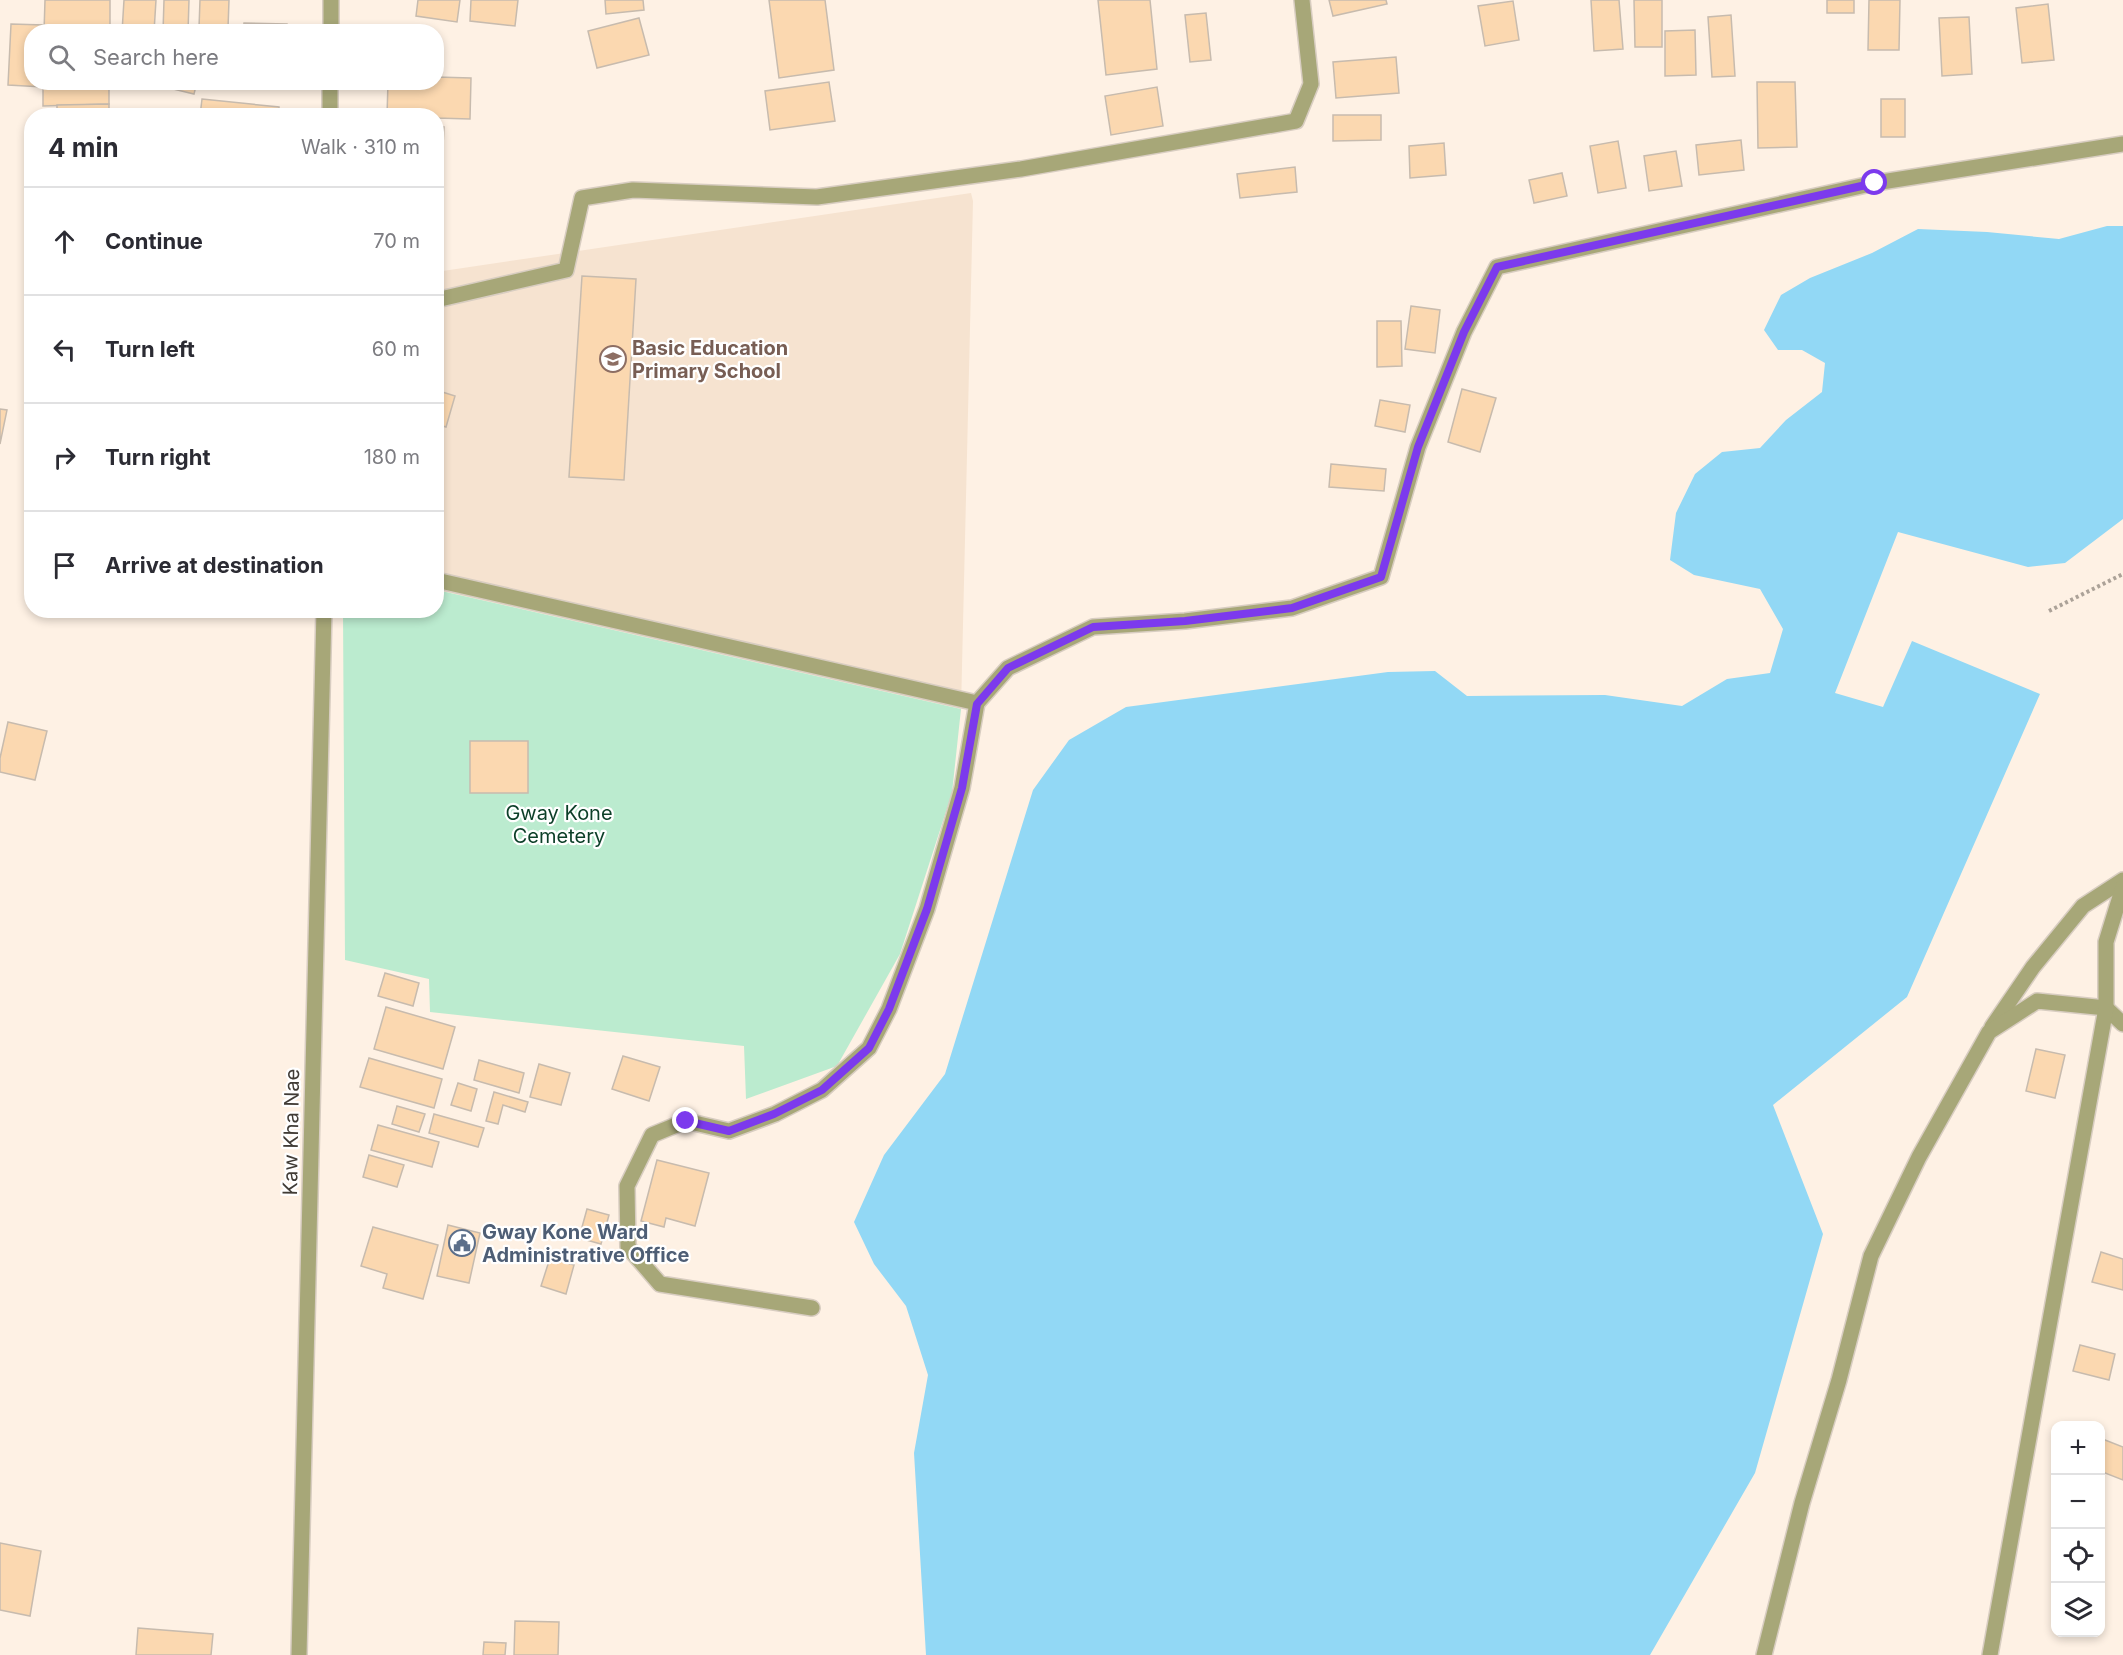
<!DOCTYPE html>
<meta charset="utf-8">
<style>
:root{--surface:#fff;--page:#f7f7f7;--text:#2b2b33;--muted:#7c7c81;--line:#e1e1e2}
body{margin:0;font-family:Inter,sans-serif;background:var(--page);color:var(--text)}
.controls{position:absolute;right:18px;bottom:18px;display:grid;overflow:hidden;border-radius:12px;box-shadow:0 3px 9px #0003}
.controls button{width:54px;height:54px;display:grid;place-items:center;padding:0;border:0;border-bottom:2px solid var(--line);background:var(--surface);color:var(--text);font:30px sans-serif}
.stop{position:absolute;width:18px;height:18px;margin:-14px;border:4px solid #7c3aed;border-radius:50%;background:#fff}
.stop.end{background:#7c3aed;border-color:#fff;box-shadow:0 2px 6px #0008}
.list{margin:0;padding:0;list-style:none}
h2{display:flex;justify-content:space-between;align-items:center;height:78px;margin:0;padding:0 24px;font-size:26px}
h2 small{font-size:20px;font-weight:400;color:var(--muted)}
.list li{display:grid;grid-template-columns:39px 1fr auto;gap:18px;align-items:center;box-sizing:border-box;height:108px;padding:0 24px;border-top:2px solid var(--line)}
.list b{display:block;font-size:22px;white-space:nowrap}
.list em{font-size:20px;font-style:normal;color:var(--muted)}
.icon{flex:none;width:33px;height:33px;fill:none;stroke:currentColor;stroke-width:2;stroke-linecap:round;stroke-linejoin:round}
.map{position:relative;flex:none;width:2123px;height:1655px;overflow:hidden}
.search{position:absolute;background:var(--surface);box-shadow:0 3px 9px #0003;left:24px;top:24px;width:420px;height:66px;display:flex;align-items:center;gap:15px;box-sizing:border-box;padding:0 21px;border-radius:24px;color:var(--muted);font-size:22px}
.panel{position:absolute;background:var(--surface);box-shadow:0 3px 9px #0003;left:24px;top:108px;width:420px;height:510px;border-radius:24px}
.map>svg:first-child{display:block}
</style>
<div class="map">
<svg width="2123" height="1655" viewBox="0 0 2123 1655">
<rect width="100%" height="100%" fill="#fef1e4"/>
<polygon fill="#f6e3d0" points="971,193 973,201 961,709 437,590 436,272"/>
<polygon fill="#bbebcf" points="437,590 961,709 952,793 900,954 837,1066 746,1099 744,1046 430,1012 429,979 345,960 343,611 436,610"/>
<polygon fill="#92d8f5" points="2107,226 2123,226 2123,519 2065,563 2028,567 1898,532 1835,693 1883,707 1912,641 2040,694 1907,997 1773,1105 1823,1234 1755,1473 1650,1655 926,1655 914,1453 928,1375 906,1306 874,1264 854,1222 884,1155 945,1074 1033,790 1069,740 1126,707 1388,672 1435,671 1467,696 1605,695 1682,706 1727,679 1770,673 1783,629 1760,589 1694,575 1670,560 1676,513 1695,474 1722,452 1760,448 1786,420 1822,392 1825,363 1802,350 1778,350 1764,330 1781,295 1810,278 1872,253 1918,229 1987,232 2059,239"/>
<g fill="#fbd8b0" stroke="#c7bbae" stroke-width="1.5">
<polygon points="45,0 110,0 110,32 44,32"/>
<polygon points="124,0 156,0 154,32 122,32"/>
<polygon points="164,0 189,0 188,32 163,32"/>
<polygon points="200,0 229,0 228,28 199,28"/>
<polygon points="418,0 460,0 457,22 416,16"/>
<polygon points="471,0 518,0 515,26 470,21"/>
<polygon points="605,0 643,0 644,10 606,14"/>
<polygon points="769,0 825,0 834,70 779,78"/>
<polygon points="1098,0 1150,0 1157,69 1106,75"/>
<polygon points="1329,0 1386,0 1387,4 1333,16"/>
<polygon points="1591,0 1619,0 1623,49 1594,51"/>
<polygon points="1634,0 1662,0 1662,47 1635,47"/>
<rect x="1827" y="0" width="27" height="13"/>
<polygon points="1869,0 1900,0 1899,50 1868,50"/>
<polygon points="1513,1 1519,40 1485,46 1478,6"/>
<polygon points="2048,4 2054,60 2022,63 2016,8"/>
<polygon points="1206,13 1211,60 1190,62 1185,15"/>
<polygon points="1731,15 1735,76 1712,77 1708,17"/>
<polygon points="1969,17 1972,74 1942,76 1939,18"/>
<polygon points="639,18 649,55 597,68 588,31"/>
<polygon points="244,23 287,24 287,32 243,32"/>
<polygon points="11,24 44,25 44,32 32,32 32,82 43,82 43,87 8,85"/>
<polygon points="1695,30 1696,75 1665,76 1665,31"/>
<polygon points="1396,57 1399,93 1336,98 1333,62"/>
<polygon points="436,77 471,78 470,119 436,118 436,116 387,116 388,82 436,82"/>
<polygon points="43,82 109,82 109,104 43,106"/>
<polygon points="175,82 197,82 194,94 173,89"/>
<polygon points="242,82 285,82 285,89 242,88"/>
<polygon points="829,82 835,121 770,130 765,91"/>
<polygon points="1757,82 1795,82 1797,147 1758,148"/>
<polygon points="1157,87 1163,126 1111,135 1105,96"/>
<polygon points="202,99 279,107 279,116 200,116"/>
<rect x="1881" y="99" width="24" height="38"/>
<polygon points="109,104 109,116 57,116 57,105"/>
<polygon points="1333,115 1381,115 1381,140 1333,141"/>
<polygon points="436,127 444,127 442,164 436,164"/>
<polygon points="1741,140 1744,170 1699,175 1696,145"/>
<polygon points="1618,141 1626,188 1598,193 1590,146"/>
<polygon points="1444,143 1446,175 1410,178 1409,146"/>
<polygon points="1676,151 1682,186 1649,191 1644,156"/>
<polygon points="1295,167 1297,192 1240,198 1237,174"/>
<polygon points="1562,173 1567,196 1534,203 1529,180"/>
<polygon points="582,276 636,279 624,480 569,477"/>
<polygon points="1411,306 1440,310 1435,353 1405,349"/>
<polygon points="1377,321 1401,321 1402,366 1377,367"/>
<polygon points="1462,389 1496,398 1480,452 1448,442"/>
<polygon points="436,390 455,396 446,427 436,424"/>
<polygon points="1380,400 1410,405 1405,432 1375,426"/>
<polygon points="0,409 7,410 0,444"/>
<polygon points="1331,464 1386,469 1384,491 1329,487"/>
<polygon points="8,722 47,731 35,780 0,772 0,758"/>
<rect x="470" y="741" width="58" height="52"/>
<polygon points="385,973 419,983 413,1006 378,996"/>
<polygon points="386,1007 455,1027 443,1069 374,1049"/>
<polygon points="2036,1049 2065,1055 2055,1098 2026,1091"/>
<polygon points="623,1056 660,1067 649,1101 612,1089"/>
<polygon points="369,1058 442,1079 434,1108 360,1087"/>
<polygon points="479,1060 524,1073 519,1093 474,1080"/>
<polygon points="539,1064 570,1073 561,1105 530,1097"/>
<polygon points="458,1083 477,1089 471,1111 451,1105"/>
<polygon points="494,1092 528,1102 525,1112 503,1105 498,1124 486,1121"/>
<polygon points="397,1106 425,1114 419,1132 392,1124"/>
<polygon points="434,1114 484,1128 478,1147 429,1133"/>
<polygon points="378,1125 439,1142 432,1167 371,1150"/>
<polygon points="369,1155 404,1165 397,1187 363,1177"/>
<polygon points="657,1160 709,1173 695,1226 666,1218 664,1227 641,1221"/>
<polygon points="587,1209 609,1215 601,1244 579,1238"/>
<polygon points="448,1225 480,1233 469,1283 437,1276"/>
<polygon points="373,1227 438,1245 423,1299 383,1288 387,1274 361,1266"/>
<polygon points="2101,1252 2123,1259 2123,1290 2092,1282"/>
<polygon points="550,1258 574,1265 566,1294 541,1286"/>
<polygon points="2080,1345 2115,1354 2109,1380 2073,1371"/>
<polygon points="2100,1438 2123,1447 2123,1480 2100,1471"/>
<polygon points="0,1543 41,1551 30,1616 0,1610"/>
<polygon points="515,1621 559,1622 558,1655 514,1655"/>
<polygon points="138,1628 213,1634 211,1655 136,1655"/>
<polygon points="484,1642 506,1643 505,1655 483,1655"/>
</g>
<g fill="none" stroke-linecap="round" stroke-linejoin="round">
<defs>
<g id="lane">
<polyline points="436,300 566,270 582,198 633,190 817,197 1021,169 1296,121 1311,84 1302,0"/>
<polyline points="436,580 977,703"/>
<polyline points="1992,1027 2033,967 2083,906 2123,880"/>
<polyline points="812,1308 660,1284 628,1247 627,1186 652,1135 686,1121 729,1131 775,1114 822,1090 869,1048 889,1009 927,909 962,788 977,703 1008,668 1093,627 1185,621 1292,608 1381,577 1418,447 1464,332 1497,267 1875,183 2123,144"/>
<polyline points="1764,1655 1802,1503 1839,1380 1871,1256 1919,1157 1989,1032 2037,1001 2106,1008 2123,1024"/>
<polyline points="1990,1655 2106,1008 2106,942 2123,887"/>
</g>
<g id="street">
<polyline points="331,32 331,0"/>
<polyline points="330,116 330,82"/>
<polyline points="299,1655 324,610"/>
</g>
</defs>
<use href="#lane" stroke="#d8cdc1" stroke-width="18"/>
<use href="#street" stroke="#d8cdc1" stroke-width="18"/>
<polyline stroke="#aca298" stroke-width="4" stroke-dasharray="3 3" stroke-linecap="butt" points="2049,611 2123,574"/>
<use href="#lane" stroke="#a7a778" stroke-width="15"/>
<use href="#street" stroke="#a7a778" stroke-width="15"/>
</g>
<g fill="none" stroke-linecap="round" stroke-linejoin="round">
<polyline stroke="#7c3aed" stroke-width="8" points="686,1121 729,1131 774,1114 822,1090 869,1048 889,1009 927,909 962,788 977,704 1008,668 1093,627 1185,621 1292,608 1381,577 1418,447 1464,332 1497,267 1875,183"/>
</g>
<defs>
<symbol id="school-ring" viewBox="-11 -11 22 22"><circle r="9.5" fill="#fff" stroke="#8d6e63" stroke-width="1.5"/><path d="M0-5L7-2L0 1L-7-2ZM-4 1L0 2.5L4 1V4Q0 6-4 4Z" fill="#8d6e63"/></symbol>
<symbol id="civic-ring" viewBox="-11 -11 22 22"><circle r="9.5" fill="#fff" stroke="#5c6f8a" stroke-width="1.5"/><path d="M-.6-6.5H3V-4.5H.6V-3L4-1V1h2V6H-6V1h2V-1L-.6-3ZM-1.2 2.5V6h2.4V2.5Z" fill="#5c6f8a"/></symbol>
</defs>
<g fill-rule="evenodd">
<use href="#school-ring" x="598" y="344" width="30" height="30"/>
<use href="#civic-ring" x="447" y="1228" width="30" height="30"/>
</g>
<g text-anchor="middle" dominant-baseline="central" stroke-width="4.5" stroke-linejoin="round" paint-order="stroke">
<g font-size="20" font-weight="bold" fill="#785e54" stroke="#fff" text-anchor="start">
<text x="632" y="348">Basic Education<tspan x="632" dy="23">Primary School</tspan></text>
</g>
<g font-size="20" fill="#0c3f28" stroke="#fff">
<text x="559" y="813">Gway Kone<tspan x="559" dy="23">Cemetery</tspan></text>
</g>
<g font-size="20" fill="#413c36" stroke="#fff">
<text transform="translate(291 1132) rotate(-89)">Kaw Kha Nae</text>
</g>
<g font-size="20" font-weight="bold" fill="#4e5e75" stroke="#fff" text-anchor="start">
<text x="482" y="1232">Gway Kone Ward<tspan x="482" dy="23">Administrative Office</tspan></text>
</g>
</g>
</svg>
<div class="controls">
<button>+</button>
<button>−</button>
<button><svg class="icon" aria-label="locate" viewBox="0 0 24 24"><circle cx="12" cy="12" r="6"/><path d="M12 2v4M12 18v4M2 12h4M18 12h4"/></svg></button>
<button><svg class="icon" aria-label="layers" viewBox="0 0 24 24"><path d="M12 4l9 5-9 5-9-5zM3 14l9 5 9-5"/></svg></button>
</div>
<div class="stop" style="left:1875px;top:183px"></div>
<div class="stop end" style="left:686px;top:1121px"></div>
<div class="search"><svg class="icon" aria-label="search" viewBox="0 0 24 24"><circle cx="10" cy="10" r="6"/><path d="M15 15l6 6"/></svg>Search here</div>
<section class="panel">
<h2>4 min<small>Walk · 310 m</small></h2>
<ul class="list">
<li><svg class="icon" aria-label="ahead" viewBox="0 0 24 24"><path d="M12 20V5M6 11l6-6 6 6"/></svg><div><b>Continue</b></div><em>70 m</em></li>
<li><svg class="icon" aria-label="left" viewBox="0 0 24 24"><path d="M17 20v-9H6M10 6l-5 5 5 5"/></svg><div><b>Turn left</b></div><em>60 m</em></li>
<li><svg class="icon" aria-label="right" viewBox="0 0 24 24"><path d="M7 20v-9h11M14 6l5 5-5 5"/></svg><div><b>Turn right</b></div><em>180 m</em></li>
<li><svg class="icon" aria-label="arrive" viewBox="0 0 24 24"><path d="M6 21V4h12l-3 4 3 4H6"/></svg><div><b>Arrive at destination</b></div></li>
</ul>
</section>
</div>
